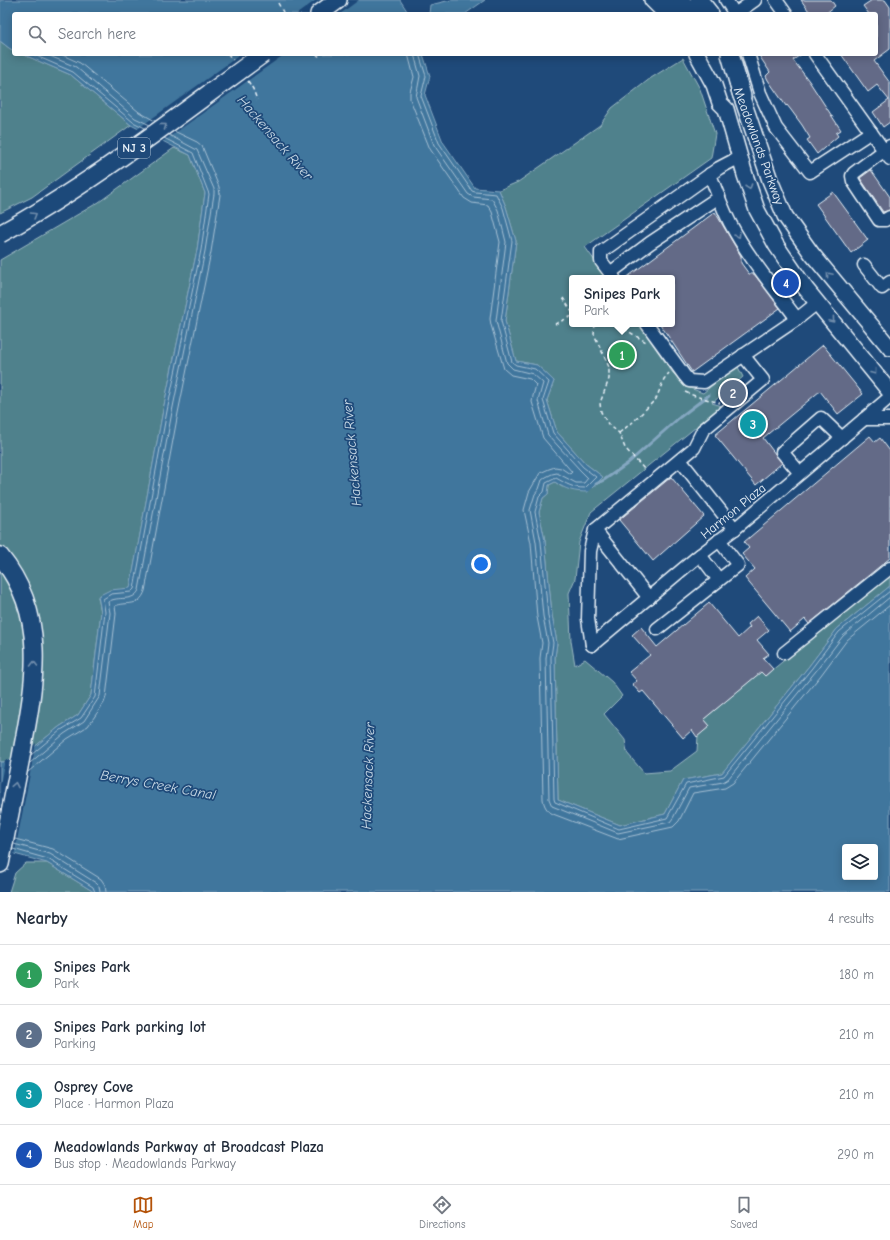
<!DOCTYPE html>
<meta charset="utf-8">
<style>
:root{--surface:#fff;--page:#f2f2f3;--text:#1f2937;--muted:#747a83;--line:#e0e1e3;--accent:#b45309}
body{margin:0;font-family:"Comic Neue",sans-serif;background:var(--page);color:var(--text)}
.controls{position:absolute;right:12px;bottom:12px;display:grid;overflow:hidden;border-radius:4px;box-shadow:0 2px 10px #0003}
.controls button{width:36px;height:36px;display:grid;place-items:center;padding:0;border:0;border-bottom:1px solid var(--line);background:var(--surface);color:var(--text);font:20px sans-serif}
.you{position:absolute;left:481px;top:564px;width:14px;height:14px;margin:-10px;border:3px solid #fff;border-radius:50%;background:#1a73e8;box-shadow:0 0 0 6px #1a73e833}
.badge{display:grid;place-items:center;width:26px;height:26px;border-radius:50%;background:var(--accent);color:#fff;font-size:13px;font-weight:700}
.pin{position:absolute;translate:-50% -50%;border:2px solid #fff;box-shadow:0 1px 4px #0006}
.popup{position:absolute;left:569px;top:275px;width:106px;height:52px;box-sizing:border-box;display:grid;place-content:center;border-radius:4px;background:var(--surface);filter:drop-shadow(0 1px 3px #0005);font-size:13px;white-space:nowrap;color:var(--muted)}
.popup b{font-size:15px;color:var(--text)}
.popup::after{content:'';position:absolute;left:50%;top:100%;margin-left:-8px;border:8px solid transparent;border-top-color:var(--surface)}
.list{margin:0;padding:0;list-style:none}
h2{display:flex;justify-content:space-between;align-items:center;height:52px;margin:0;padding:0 16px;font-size:17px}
h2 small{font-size:13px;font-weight:400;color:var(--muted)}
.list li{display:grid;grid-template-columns:26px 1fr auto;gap:12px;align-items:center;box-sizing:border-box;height:60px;padding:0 16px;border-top:1px solid var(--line)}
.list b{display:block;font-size:15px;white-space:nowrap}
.list p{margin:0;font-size:13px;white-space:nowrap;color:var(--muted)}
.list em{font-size:13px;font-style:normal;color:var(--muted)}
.icon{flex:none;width:22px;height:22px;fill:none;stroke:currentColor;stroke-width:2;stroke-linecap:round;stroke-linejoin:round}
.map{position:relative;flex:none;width:890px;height:892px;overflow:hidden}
.search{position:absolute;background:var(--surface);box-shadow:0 2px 10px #0003;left:12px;right:12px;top:12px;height:44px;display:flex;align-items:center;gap:10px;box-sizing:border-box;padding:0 14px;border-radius:4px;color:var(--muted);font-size:15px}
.sheet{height:292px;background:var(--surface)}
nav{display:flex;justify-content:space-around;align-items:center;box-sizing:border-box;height:56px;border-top:1px solid var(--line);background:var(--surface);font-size:11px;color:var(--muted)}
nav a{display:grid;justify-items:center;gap:2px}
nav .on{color:var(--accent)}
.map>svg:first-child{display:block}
</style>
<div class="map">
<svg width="890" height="892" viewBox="0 0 890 892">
<rect width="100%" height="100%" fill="#1f4a7a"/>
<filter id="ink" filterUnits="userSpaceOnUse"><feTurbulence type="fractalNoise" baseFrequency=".025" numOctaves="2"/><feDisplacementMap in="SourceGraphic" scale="8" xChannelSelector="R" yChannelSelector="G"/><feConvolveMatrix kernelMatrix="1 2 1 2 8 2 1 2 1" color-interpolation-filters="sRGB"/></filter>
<g filter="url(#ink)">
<g fill="#4f818c" stroke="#9cb9c2">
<polygon points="0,41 9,48 14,51 14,54 22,54 71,75 131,125 32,197 0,213"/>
<polygon points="683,58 700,89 715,134 711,158 585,247 607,278 572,278 572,324 639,324 672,372 687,387 703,393 737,365 743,377 712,403 722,406 591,512 579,542 575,579 569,593 571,641 575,665 585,659 612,682 622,696 604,714 625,740 627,753 644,773 670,771 697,751 698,736 710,726 704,719 761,672 765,676 890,573 890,586 837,629 809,666 722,773 683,780 665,814 620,825 558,800 555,657 557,643 552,615 545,541 539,512 543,498 548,494 549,485 555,482 562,487 603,477 586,464 557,432 547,400 554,381 537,365 516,361 505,321 516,241 506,207 499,190 518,182 600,125 612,108 651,78"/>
<polygon points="174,148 190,155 205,193 197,250 163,410 130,589 110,591 98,597 101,612 91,695 78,715 59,727 16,762 0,762 0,260 99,202"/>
<polygon points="26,863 47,863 94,892 9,892 15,873"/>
</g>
<g fill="#41769d" stroke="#84a7c1" fill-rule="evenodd">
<polygon points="0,0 400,0 409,14 14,14 14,51 9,48 0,41"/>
<polygon points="451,0 485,0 465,14 429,14 430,5"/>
<path d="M22,54H423L430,76L425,95L443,142L475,188L499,190L506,207L516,241L505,321L516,361L537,365L554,381L547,400L557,432L586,464L603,477L588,492C575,492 566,490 555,482L549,485L548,494L543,498L539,512L545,541L552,615L557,643L555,657L558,800L620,825L665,814L683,780L722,773L809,666L837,629L890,586V892H94L47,863L0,850V762H16L59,727L78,715L91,695L101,612L98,596L110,590L130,588L163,410L197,250L205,193L190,155L131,125L71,75ZM845,847H875V877H845Z"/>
</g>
<g fill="#1f4a7a">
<polygon points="316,0 359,0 340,14 297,14"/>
<polygon points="241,54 285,54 161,143 136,130"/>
<polygon points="36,743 14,856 0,852 0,784 5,760 16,760"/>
</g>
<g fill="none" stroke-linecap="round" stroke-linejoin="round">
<g stroke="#a5c0d4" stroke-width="1">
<polyline points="32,54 73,72 133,122 145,128"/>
<polyline points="45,54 76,67 135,118 150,125"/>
<polyline points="60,54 80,63 139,112 155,121"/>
<path d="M408,54L414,77L410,92V99L430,149L464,198L472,203L488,205L492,212L500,242L490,319L491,325L504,369L511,375L530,379L536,385L533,396L532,402L543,438L572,472L570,474L561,468L555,467L549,469L540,473L529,492L524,510L531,543L537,617L542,643L540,658L543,799C544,806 547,811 553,814L618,839L673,827L679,821L693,793L725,788L733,783L821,675L847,640L890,605"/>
<polyline points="414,54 420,76 416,97 434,145 468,194 473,197 492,199 498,210 506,242 496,321 507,363 513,369 533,374 543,383 538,401 548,435 580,470 588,478 584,483 576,483 557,473 552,474 546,477 542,480 539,489 535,494 530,510 536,542 543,616 548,643 546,658 549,799 552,806 618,833 670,822 673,818 689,788 723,782 728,779 816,671 843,636 890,597"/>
<path d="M419,54L426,76L421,96L439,143L472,191L475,192L496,194L503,208L512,241L501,321L512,362L516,365L535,369L549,382L543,400L553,433L583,467L596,477L585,488C572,488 567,484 556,478L546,483L544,492L539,497L535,512L541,542L548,616L553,643L551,657L554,799L555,802L619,829L667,818L686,784L724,776L812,668L839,632L890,591"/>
<polyline points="31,755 61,730 81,718 95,697 105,612 103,599 111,594 131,592 134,589 167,411 201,250 209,194 193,153 164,138"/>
<path d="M30,763L64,734L84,721L100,696L110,613L108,602C118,595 133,603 139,590L172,412L205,251L214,194V189L197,150L169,135"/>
<path d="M28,772L67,739L88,726L104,703L106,697L116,614L115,606C127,601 139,608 145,591L178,413L211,252L220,195L219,187L202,146L197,142L174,131"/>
<polyline points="15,839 53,849 101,879 105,885 106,892"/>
<polyline points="14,844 50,854 96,883 99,886 100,892"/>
<polyline points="13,849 48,859 93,887 95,892"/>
</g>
<polyline stroke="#84a7c1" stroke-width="3" points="596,484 604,480 627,464 680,417 709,395"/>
</g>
<g fill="#636b87" stroke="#e8f1f8">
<polygon points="801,0 831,0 835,6 825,14 811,14"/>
<polygon points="872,0 885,0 890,7 890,49 874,61 890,83 890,122 883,127 873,112 889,100 877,85 868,92 841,54 876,54 876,14 869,14 863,6"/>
<polygon points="758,54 802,54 793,60 809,81 841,130 836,133 838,136 817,154 807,140 810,138 802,125 791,110 787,105 786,106 768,80 766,76 770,72"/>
<polygon points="871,170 890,197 890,210 883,212 860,178"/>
<polygon points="833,192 868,240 851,253 816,204"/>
<polygon points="715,212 741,256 741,263 749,274 754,274 780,308 692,372 660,324 672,324 672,278 626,278"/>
<polygon points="823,345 863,394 838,414 820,391 763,438 782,463 756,485 715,435"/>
<polygon points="870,436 875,442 880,438 890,451 890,558 809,624 805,619 790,632 745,578 755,569 742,554 749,548 744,542"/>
<polygon points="671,477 704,516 653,561 619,520"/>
<polygon points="709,603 738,638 750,627 748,624 757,616 769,630 757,640 769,654 763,658 773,669 765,676 761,672 704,719 710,726 697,737 692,730 683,738 643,691 640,693 632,684 637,681 629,672 650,655 632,635 641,627 657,647"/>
</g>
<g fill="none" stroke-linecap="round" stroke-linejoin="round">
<defs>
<g id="minor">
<polyline points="726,0 735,14"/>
<polyline points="776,0 786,14"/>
<polyline points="735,14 755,0"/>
<polyline points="748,54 760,93 776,128 810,172 871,132"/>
<polyline points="815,54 890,159"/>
<polyline points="890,146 854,173 852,176 853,181 879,220 885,220 890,217"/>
<path d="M710,174C716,191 722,207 730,223C748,257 774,288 797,319"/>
<polyline points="864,265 882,288 890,282"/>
<polyline points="610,273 650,243 719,197"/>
<polyline points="614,278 601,261 601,252 719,168 740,157"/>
<polyline points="647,324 684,375 689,381 704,382 797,319 817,303"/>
<polyline points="864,419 890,419"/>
<polyline points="680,460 735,529"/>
<polyline points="800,473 782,452 821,418 842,438"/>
<polyline points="595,530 649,598"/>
<polyline points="700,555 719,580"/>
<polyline points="657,629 738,565 719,540"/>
<polyline points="592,645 696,558 737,527 890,397"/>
<polyline points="592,645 588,619 590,551 595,530 694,448 703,430 763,380 743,355"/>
<polyline points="784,653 890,568"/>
</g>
<g id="major">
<polyline points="652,0 666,14"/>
<polyline points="666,0 678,14"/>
<polyline points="681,0 694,14"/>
<polyline points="697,54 714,85 720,103 726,109 745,175 757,210 776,245 806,289 890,392"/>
<polyline points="738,86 770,180 785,216 812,254 890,348"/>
</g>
<g id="highway">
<polyline points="699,0 710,14"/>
<polyline points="319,14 338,0"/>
<polyline points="730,54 742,96"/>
<path d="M0,556C50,617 34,687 21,757C14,793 7,829 0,864"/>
</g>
</defs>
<use href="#minor" stroke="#e8f1f8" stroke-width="15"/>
<use href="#major" stroke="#e8f1f8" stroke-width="18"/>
<use href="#highway" stroke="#e8f1f8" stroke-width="20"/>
<g stroke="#e8f1f8" stroke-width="1.5" stroke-dasharray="4 3" stroke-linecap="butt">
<polyline points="278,3 284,14"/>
<polyline points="228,54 233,60"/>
<polyline points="316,54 320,57"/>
<polyline points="248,81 253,89 257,100"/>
<polyline points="563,298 572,312"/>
<polyline points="555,324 572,316"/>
<polyline points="595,324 594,334 609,367 609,379 600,403 601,412 608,424 619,433 625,448 645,470"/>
<polyline points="611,324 621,327 646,342"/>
<polyline points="685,392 695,396 720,403"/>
<polyline points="619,433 633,422 656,399 664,379 669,373"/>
</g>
<use href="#minor" stroke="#1f4a7a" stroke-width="12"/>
<use href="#major" stroke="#1f4a7a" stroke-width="15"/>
<use href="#highway" stroke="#1f4a7a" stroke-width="17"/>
<defs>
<path id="highway-bridge" d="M0,234C93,183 177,116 263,54"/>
</defs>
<use href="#highway-bridge" stroke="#e8f1f8" stroke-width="20" stroke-linecap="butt"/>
<use href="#highway-bridge" stroke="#1f4a7a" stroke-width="17"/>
</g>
<defs><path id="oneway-chevron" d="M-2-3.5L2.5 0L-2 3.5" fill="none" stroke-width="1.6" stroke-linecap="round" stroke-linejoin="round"/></defs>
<g stroke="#6f8dac">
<use href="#oneway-chevron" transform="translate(164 126) rotate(-36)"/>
<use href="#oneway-chevron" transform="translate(749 187) rotate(71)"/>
<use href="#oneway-chevron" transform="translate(34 215) rotate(-31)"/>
<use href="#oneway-chevron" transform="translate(738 235) rotate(59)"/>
<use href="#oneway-chevron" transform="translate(829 275) rotate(-130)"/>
<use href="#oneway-chevron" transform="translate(832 320) rotate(50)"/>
<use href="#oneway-chevron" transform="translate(874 372) rotate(52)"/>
<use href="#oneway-chevron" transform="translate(34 664) rotate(-90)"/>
<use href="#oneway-chevron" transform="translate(15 785) rotate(-79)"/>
</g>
</g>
<g text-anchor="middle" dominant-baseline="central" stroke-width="3.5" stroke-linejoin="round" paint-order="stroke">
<rect fill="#1f4a7a" stroke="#acbfd2" stroke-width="1" x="118" y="138" width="32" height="20" rx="3"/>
<g font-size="12" font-weight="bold" fill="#e8f1f8">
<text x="134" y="148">NJ 3</text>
</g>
<g font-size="13" fill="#e8f1f8" stroke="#1f4a7a">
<text transform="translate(759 146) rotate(70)">Meadowlands Parkway</text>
<text transform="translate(733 511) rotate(-39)">Harmon Plaza</text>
</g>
<g font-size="14" font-style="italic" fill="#cfdfea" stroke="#1f4a7a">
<text transform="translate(275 138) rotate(49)">Hackensack River</text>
<text transform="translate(352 453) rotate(-95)">Hackensack River</text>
<text transform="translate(368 776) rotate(-88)">Hackensack River</text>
<text transform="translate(158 785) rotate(10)">Berrys Creek Canal</text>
</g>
</g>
</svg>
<div class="controls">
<button><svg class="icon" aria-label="layers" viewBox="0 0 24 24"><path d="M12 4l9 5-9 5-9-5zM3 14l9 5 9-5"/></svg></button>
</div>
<div class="you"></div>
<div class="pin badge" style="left:622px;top:355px;background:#2e9e5b">1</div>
<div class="popup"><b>Snipes Park</b>Park</div>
<div class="pin badge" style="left:733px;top:393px;background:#5c6f8a">2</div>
<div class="pin badge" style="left:753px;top:424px;background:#0f9aa8">3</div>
<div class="pin badge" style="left:786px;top:283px;background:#1a4fb4">4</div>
<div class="search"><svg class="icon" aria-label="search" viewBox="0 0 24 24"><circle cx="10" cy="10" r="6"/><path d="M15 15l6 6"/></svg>Search here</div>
</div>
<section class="sheet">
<h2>Nearby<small>4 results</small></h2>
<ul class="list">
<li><span class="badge" style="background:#2e9e5b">1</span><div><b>Snipes Park</b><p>Park</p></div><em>180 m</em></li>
<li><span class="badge" style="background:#5c6f8a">2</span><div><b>Snipes Park parking lot</b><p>Parking</p></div><em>210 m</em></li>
<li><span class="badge" style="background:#0f9aa8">3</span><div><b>Osprey Cove</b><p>Place · Harmon Plaza</p></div><em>210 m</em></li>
<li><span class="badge" style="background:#1a4fb4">4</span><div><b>Meadowlands Parkway at Broadcast Plaza</b><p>Bus stop · Meadowlands Parkway</p></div><em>290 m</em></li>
</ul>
</section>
<nav>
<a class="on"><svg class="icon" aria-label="map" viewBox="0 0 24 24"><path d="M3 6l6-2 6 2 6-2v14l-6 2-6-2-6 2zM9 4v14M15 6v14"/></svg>Map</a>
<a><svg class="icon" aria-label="directions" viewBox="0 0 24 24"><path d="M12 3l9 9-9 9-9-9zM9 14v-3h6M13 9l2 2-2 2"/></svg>Directions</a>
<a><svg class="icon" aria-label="saved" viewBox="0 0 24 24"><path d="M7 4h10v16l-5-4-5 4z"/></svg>Saved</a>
</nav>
